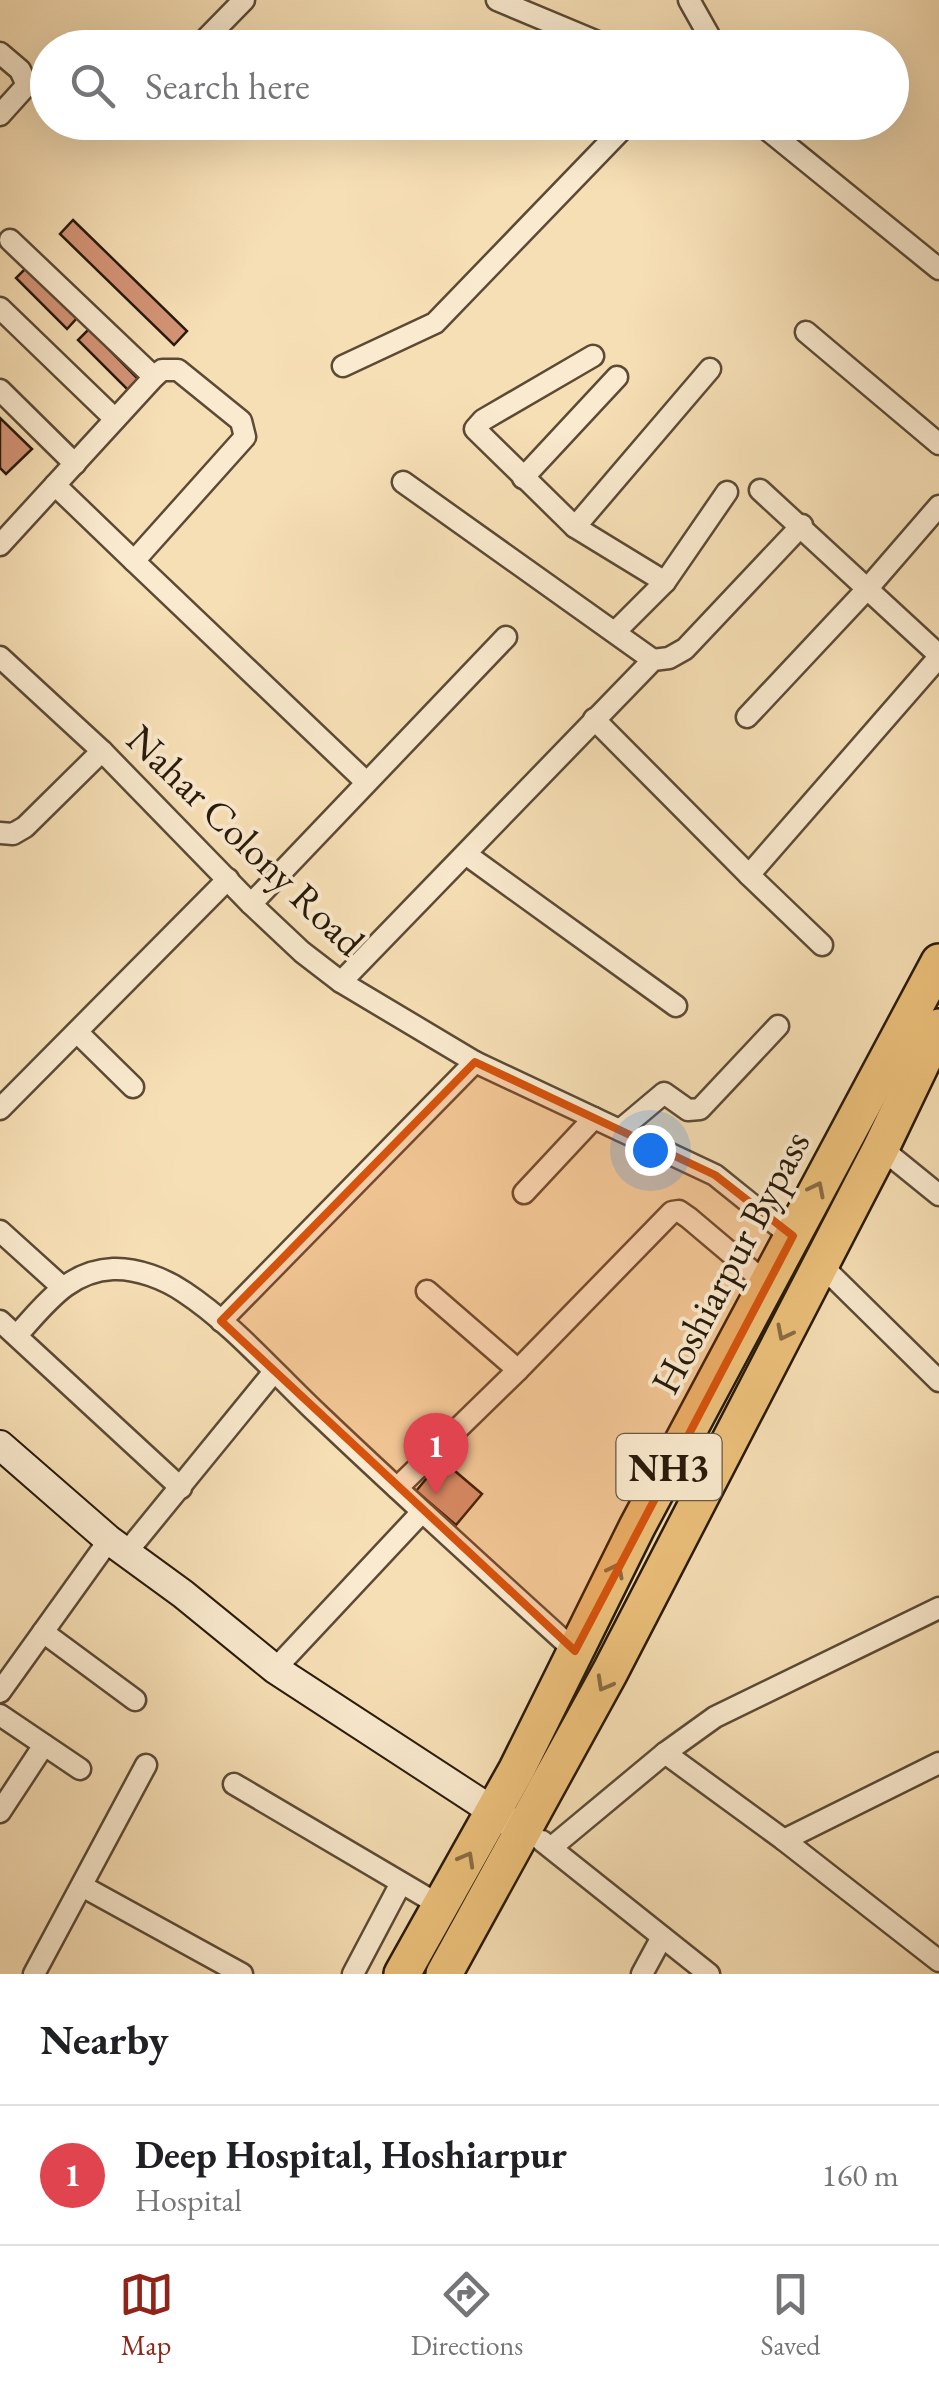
<!DOCTYPE html>
<style>
:root{--surface:#fff;--page:#f2f2f2;--text:#202124;--muted:#757577;--line:#e0e0e0;--accent:#8f2418}
body{margin:0;font-family:"EB Garamond",serif;background:var(--page);color:var(--text)}
.you{position:absolute;left:650px;top:1150px;width:35px;height:35px;margin:-25px;border:8px solid #fff;border-radius:50%;background:#1a73e8;box-shadow:0 0 0 15px #1a73e833}
.badge{display:grid;place-items:center;width:65px;height:65px;border-radius:50%;background:var(--accent);color:#fff;font-size:32px;font-weight:700}
.pin{position:absolute;translate:-50% -82px;filter:drop-shadow(0 2px 5px #0008)}
.pin::after{content:'';position:absolute;top:52px;width:35px;height:30px;background:inherit;clip-path:polygon(0 0,100% 0,50% 100%)}
.list{margin:0;padding:0;list-style:none}
h2{display:flex;justify-content:space-between;align-items:center;height:130px;margin:0;padding:0 40px;font-size:42px}
h2 small{font-size:32px;font-weight:400;color:var(--muted)}
.list li{display:grid;grid-template-columns:65px 1fr auto;gap:30px;align-items:center;box-sizing:border-box;height:140px;padding:0 40px;border-top:2px solid var(--line)}
.list b{display:block;font-size:38px;white-space:nowrap}
.list p{margin:0;font-size:32px;white-space:nowrap;color:var(--muted)}
.list em{font-size:32px;font-style:normal;color:var(--muted)}
.icon{flex:none;width:55px;height:55px;fill:none;stroke:currentColor;stroke-width:2;stroke-linecap:round;stroke-linejoin:round}
.map{position:relative;flex:none;width:939px;height:1974px;overflow:hidden}
.search{position:absolute;background:var(--surface);box-shadow:0 10px 40px #0002;left:30px;right:30px;top:30px;height:110px;display:flex;align-items:center;gap:25px;box-sizing:border-box;padding:0 35px;border-radius:55px;color:var(--muted);font-size:38px}
.sheet{height:270px;background:var(--surface)}
nav{display:flex;justify-content:space-around;align-items:center;box-sizing:border-box;height:140px;border-top:2px solid var(--line);background:var(--surface);font-size:28px;color:var(--muted)}
nav a{display:grid;justify-items:center;gap:5px}
nav .on{color:var(--accent)}
.map>svg:first-child{display:block}
</style>
<div class="map">
<svg width="939" height="1974" viewBox="0 0 939 1974">
<rect width="100%" height="100%" fill="#f7dfb5"/>
<filter id="stains"><feTurbulence type="fractalNoise" baseFrequency=".002" numOctaves="4"/><feColorMatrix values="0 0 0 0 .2 0 0 0 0 .09 0 0 0 0 .02 0 0 0 .5 -.17"/></filter>
<radialGradient id="worn" r=".72"><stop offset=".6" stop-color="#630" stop-opacity="0"/><stop offset="1" stop-color="#630" stop-opacity=".3"/></radialGradient>
<g fill="#d49476" stroke="#28190a" stroke-width="2.5">
<polygon points="73,220 187,331 174,345 60,234"/>
<polygon points="27,267 77,318 67,329 16,278"/>
<polygon points="89,329 139,380 129,391 78,340"/>
<polygon points="0,418 32,449 6,474 0,468"/>
<polygon points="442,1460 482,1494 456,1525 416,1491"/>
</g>
<g fill="none" stroke-linecap="round" stroke-linejoin="round">
<defs>
<g id="street">
<polyline points="497,0 612,48"/>
<polyline points="689,0 716,48"/>
<polyline points="197,48 244,0"/>
<polyline points="0,53 20,70 27,85 0,115"/>
<polyline points="758,122 939,269"/>
<polyline points="10,240 154,377"/>
<polyline points="0,308 115,419"/>
<polyline points="806,332 939,444"/>
<polyline points="593,356 483,420 475,429 575,527 710,369"/>
<polyline points="343,366 435,323 629,122"/>
<polyline points="0,390 75,464"/>
<polyline points="523,478 617,377"/>
<polyline points="403,482 653,660"/>
<polyline points="55,485 134,561"/>
<polyline points="760,490 939,655"/>
<polyline points="575,527 665,582"/>
<polyline points="0,545 154,377 162,370 178,370 241,421 245,437 134,561 365,781"/>
<polyline points="616,631 665,582 727,492"/>
<polyline points="0,657 102,751 251,904 302,952 341,982 475,1062 715,1175 797,1241"/>
<polyline points="747,717 868,588 939,506"/>
<polyline points="594,719 749,875 939,657"/>
<polyline points="0,833 13,834 25,827 102,751"/>
<polyline points="467,855 676,1006"/>
<polyline points="749,875 822,945"/>
<polyline points="251,904 506,637"/>
<polyline points="341,982 653,660 669,658 685,649 802,525"/>
<polyline points="77,1032 133,1087"/>
<polyline points="0,1109 228,879"/>
<polyline points="620,1130 664,1093 688,1110 700,1109 778,1026"/>
<polyline points="881,1148 939,1195"/>
<polyline points="524,1193 594,1118"/>
<polyline points="0,1231 62,1287"/>
<polyline points="817,1261 939,1381"/>
<polyline points="427,1291 518,1370"/>
<polyline points="0,1321 181,1488"/>
<polyline points="221,1321 475,1062"/>
<path d="M17,1335C45,1305 68,1271 113,1269C137,1268 165,1279 184,1292C234,1325 275,1374 319,1415C403,1495 489,1573 575,1651"/>
<polyline points="397,1488 518,1370 672,1212 679,1211 689,1218 767,1284"/>
<polyline points="126,1553 273,1373"/>
<polyline points="43,1632 135,1700"/>
<polyline points="275,1669 421,1513"/>
<polyline points="0,1692 109,1540"/>
<polyline points="0,1715 80,1769"/>
<polyline points="665,1753 784,1840"/>
<polyline points="939,1763 784,1840 939,1961"/>
<polyline points="234,1784 441,1906"/>
<polyline points="0,1812 44,1745"/>
<polyline points="542,1841 709,1974"/>
<polyline points="552,1847 665,1753 715,1717 939,1608"/>
<polyline points="82,1886 242,1974"/>
<polyline points="34,1974 146,1765"/>
<polyline points="353,1974 401,1883"/>
<polyline points="642,1974 662,1937"/>
</g>
<polyline id="secondary" points="0,1445 109,1540 183,1594 275,1669 508,1821"/>
<g id="highway">
<polyline points="402,1974 517,1769 637,1527 939,962"/>
<polyline points="444,1974 610,1672 881,1148 939,1027"/>
</g>
</defs>
<use href="#street" stroke="#5c4a35" stroke-width="25"/>
<use href="#secondary" stroke="#28190a" stroke-width="32"/>
<use href="#highway" stroke="#28190a" stroke-width="40"/>
<use href="#street" stroke="#faeacf" stroke-width="20"/>
<use href="#secondary" stroke="#faeacf" stroke-width="28"/>
<use href="#highway" stroke="#ecc07a" stroke-width="35"/>
</g>
<defs><path id="oneway-chevron" d="M-2-3.5L2.5 0L-2 3.5" fill="none" stroke-width="1.6" stroke-linecap="round" stroke-linejoin="round" transform="scale(2.5)"/></defs>
<g stroke="#8a6c42">
<use href="#oneway-chevron" transform="translate(817 1189) rotate(-63)"/>
<use href="#oneway-chevron" transform="translate(784 1333) rotate(117)"/>
<use href="#oneway-chevron" transform="translate(616 1570) rotate(-63)"/>
<use href="#oneway-chevron" transform="translate(604 1684) rotate(119)"/>
<use href="#oneway-chevron" transform="translate(467 1859) rotate(-61)"/>
</g>
<path fill="#d5530c" fill-opacity="0.2" stroke="#d5530c" stroke-width="8" stroke-linejoin="round" d="M475,1062L715,1175L793,1236L575,1651L221,1321Z"/>
<g text-anchor="middle" dominant-baseline="central" stroke-width="8" stroke-linejoin="round" paint-order="stroke">
<rect fill="#faeacf" stroke="#675845" stroke-width="2.5" x="616.5" y="1434" width="105" height="66" rx="8"/>
<g font-size="38" font-weight="bold" fill="#28190a">
<text x="669" y="1467">NH3</text>
</g>
<g font-size="40" fill="#28190a" stroke="#faeacf">
<text transform="translate(246 840) rotate(44)">Nahar Colony Road</text>
<text transform="translate(730 1262) rotate(-62)">Hoshiarpur Bypass</text>
</g>
</g>
<rect width="100%" height="100%" filter="url(#stains)"/>
<rect width="100%" height="100%" fill="url(#worn)"/>
</svg>
<div class="you"></div>
<div class="pin badge" style="left:436px;top:1495px;background:#e0444e">1</div>
<div class="search"><svg class="icon" aria-label="search" viewBox="0 0 24 24"><circle cx="10" cy="10" r="6"/><path d="M15 15l6 6"/></svg>Search here</div>
</div>
<section class="sheet">
<h2>Nearby<small></small></h2>
<ul class="list">
<li><span class="badge" style="background:#e0444e">1</span><div><b>Deep Hospital, Hoshiarpur</b><p>Hospital</p></div><em>160 m</em></li>
</ul>
</section>
<nav>
<a class="on"><svg class="icon" aria-label="map" viewBox="0 0 24 24"><path d="M3 6l6-2 6 2 6-2v14l-6 2-6-2-6 2zM9 4v14M15 6v14"/></svg>Map</a>
<a><svg class="icon" aria-label="directions" viewBox="0 0 24 24"><path d="M12 3l9 9-9 9-9-9zM9 14v-3h6M13 9l2 2-2 2"/></svg>Directions</a>
<a><svg class="icon" aria-label="saved" viewBox="0 0 24 24"><path d="M7 4h10v16l-5-4-5 4z"/></svg>Saved</a>
</nav>
